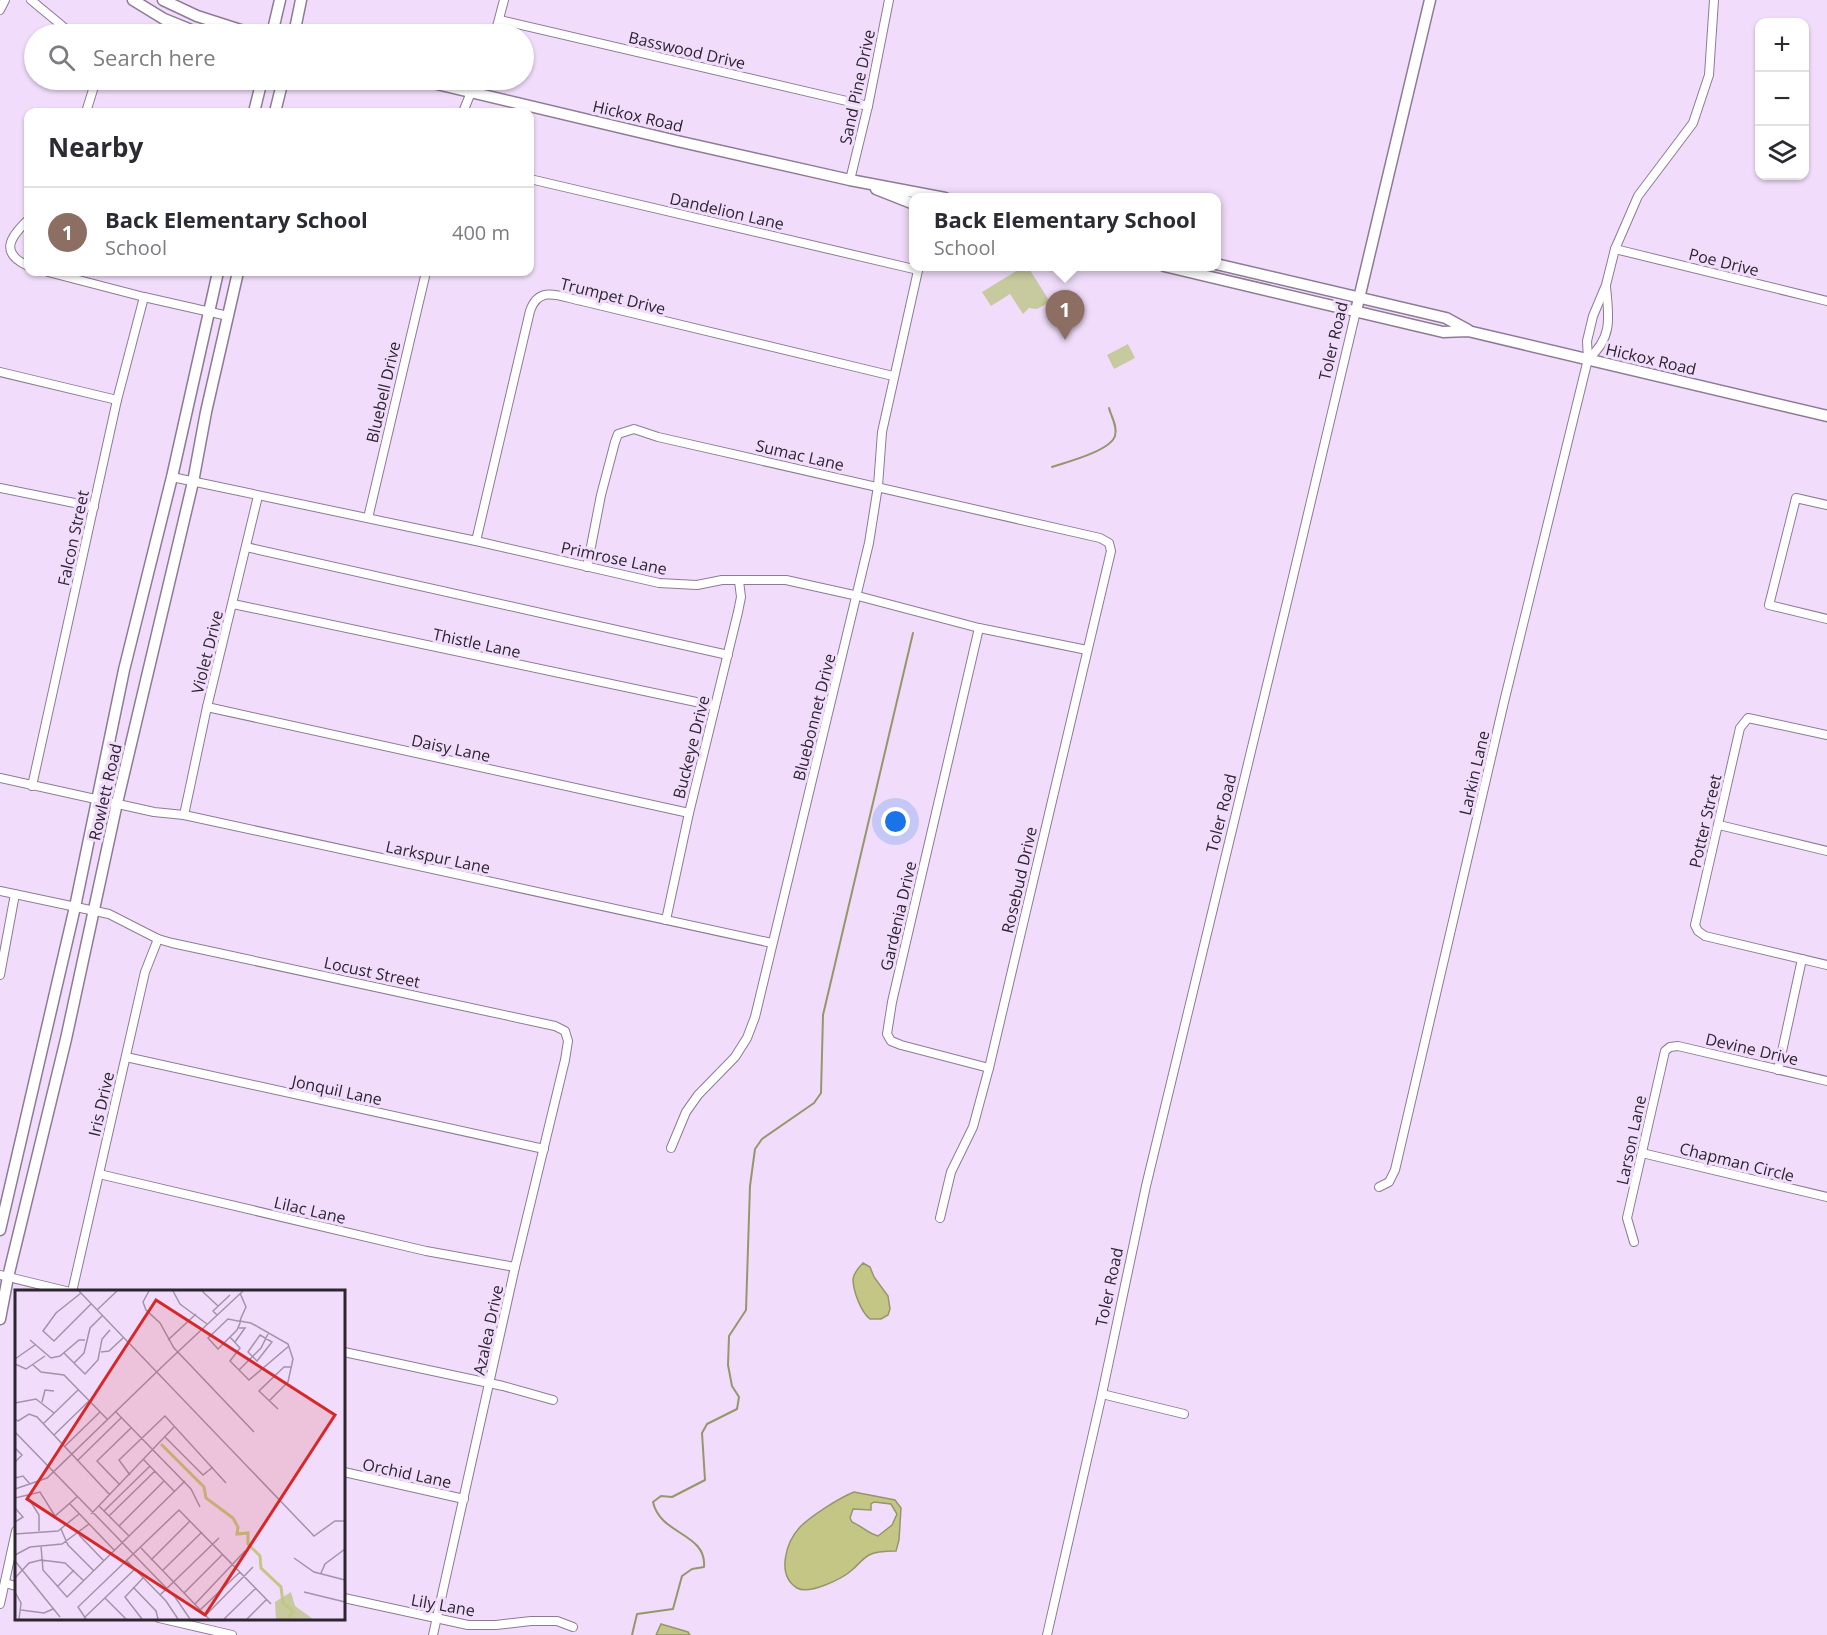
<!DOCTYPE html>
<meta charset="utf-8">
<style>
:root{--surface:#fff;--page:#f7f7f7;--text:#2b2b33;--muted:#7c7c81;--line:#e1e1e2;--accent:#7c3aed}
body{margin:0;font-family:"Open Sans",sans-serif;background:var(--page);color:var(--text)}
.controls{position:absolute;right:18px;top:18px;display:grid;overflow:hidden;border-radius:12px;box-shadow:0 2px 4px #0004}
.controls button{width:54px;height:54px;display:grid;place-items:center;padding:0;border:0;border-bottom:2px solid var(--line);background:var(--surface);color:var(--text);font:30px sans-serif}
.you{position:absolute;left:896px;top:822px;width:21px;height:21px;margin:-15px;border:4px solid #fff;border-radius:50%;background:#1a73e8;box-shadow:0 0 0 9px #1a73e833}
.badge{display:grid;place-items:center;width:39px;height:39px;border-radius:50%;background:var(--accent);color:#fff;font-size:20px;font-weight:700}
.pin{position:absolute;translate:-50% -50px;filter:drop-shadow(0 2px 3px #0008)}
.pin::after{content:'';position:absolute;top:32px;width:21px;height:18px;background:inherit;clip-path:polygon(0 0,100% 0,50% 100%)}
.popup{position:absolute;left:909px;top:193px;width:312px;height:78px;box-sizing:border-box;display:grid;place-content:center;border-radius:12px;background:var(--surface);filter:drop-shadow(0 2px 4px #0005);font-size:20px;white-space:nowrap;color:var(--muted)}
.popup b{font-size:22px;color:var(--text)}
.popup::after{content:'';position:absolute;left:50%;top:100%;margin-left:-12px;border:12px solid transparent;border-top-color:var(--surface)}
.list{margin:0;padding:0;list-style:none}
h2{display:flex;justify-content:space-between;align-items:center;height:78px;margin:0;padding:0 24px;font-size:26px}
h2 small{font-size:20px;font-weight:400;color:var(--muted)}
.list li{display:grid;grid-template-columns:39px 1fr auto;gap:18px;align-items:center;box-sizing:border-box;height:90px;padding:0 24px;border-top:2px solid var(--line)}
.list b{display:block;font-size:22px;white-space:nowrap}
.list p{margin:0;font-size:20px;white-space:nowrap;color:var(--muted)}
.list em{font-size:20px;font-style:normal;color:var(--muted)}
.icon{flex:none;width:33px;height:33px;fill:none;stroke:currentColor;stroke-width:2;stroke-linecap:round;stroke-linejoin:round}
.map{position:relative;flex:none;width:1827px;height:1635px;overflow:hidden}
.search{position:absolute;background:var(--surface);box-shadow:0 2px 4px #0004;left:24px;top:24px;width:510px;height:66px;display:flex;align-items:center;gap:15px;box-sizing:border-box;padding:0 21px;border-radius:33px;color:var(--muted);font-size:22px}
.panel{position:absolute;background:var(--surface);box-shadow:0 2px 4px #0004;left:24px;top:108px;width:510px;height:168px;border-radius:12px}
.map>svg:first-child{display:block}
</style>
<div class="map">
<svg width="1827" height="1635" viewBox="0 0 1827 1635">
<rect width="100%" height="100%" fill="#f1ddfb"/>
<g fill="#c7c99f">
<polygon points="1023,267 1028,267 1050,302 1037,309 1029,308 1023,314 1010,294 991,306 982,292"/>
<polygon points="1128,344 1135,358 1114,369 1107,355"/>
</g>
<g fill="#c3c684" stroke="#96966b" stroke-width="1.5" fill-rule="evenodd">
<path d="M863,1263L870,1267L874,1277L888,1296L890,1309L888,1315L881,1319H870C861,1312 853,1291 853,1279C854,1273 859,1267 863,1263Z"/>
<path d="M854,1492L895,1500L901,1508L899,1540L896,1551C887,1551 876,1551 869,1555C862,1559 858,1565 852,1570C842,1579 809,1595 797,1588C776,1575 786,1542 800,1527C811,1516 839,1498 854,1492ZM874,1502L891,1504L897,1514L892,1525L878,1536C867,1533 862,1526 852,1522L850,1518L853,1509L871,1510V1504Z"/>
<polygon points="661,1624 688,1632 690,1635 656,1635"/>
</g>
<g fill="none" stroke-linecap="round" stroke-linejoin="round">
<g stroke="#96966b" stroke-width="2">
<path d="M1052,467C1067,462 1110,451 1115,436C1118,427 1111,416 1109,408"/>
<path d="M632,1635L637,1614L673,1609L682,1576L692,1569L704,1567C707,1533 660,1535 653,1502L661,1496L672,1497L705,1480L702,1433L707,1424L737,1409L739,1397L732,1386L728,1365L729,1336L746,1310L750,1186L755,1149L762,1139L814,1103L821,1093L823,1015L913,633"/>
</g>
<defs>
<g id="street">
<polyline points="31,0 72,34"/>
<polyline points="0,10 5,0"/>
<polyline points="500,20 868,106"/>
<polyline points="495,34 504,0"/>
<polyline points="86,112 96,80"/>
<polyline points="463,112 476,80"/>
<polyline points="530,179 918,270"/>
<polyline points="850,180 868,106 889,0"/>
<path d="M28,220C9,238 0,253 28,266"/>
<polyline points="1615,249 1827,301"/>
<polyline points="48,272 144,297 228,316"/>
<path d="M1588,359C1613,338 1609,317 1606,287"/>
<polyline points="0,372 117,400"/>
<polyline points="172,477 476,541 659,583 697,585 722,580 786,580 858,596 979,628 1087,650"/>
<polyline points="0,488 94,507"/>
<polyline points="1827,505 1796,498 1769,605 1827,619"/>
<polyline points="368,518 426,272"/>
<path d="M476,541L530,311C539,284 561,297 582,301L893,376"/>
<polyline points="246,547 728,655"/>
<polyline points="587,567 601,495 615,442 618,434 634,429 658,437 1100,538 1109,543 1111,551 989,1068 973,1127 951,1172 940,1218"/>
<polyline points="233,604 715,706"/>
<polyline points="979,628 892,1002 887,1034 891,1041 901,1045 989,1068"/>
<polyline points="207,707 689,813"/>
<polyline points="1827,735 1748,718 1740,728 1695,925 1698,931 1705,936 1827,965"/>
<polyline points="0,778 154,812 184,815 772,943"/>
<polyline points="32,786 117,400 144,297"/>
<polyline points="184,815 207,707 258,496"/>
<polyline points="1719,825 1827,851"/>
<polyline points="0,891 109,914 158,939 172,943 555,1026 565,1031 568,1041 565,1060 515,1267 433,1635"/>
<polyline points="666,920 689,813 738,612 741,597 739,581"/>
<polyline points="0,975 15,894"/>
<polyline points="126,1057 544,1149"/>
<polyline points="1778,1070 1802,959"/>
<polyline points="671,1148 686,1112 698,1095 735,1057 747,1038 755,1017 869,543 878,486 882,432 919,266"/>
<polyline points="1642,1153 1827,1197"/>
<polyline points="99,1174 426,1251 515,1267"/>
<polyline points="1379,1187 1389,1182 1395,1170 1504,702 1588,359 1587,341 1593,316 1606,285 1615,249 1638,196 1693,123 1709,75 1714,0"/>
<polyline points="1634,1242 1627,1218 1665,1051 1670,1047 1678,1046 1827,1081"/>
<polyline points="0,1275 70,1292"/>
<polyline points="72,1292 145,972 158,939"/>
<polyline points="344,1352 503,1386 553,1400"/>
<polyline points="1102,1394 1184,1414"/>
<polyline points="344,1472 464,1499"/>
<polyline points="5,1583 16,1586"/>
<polyline points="344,1598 468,1625 496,1625 531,1621 557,1621 573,1627"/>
<polyline points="0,1604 16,1531"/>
<polyline points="159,1618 232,1635"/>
<polyline points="1047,1635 1102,1394 1146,1186 1288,598 1356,311"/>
</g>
<g id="secondary">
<polyline points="133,0 164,19 201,34"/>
<polyline points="163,0 197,16 253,34"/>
<polyline points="272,34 280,0"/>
<polyline points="294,34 301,0"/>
<polyline points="420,80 677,141 850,180 945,198"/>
<polyline points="254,112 262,80"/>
<polyline points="275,112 283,80"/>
<polyline points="876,189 914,204"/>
<polyline points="1216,264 1446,318 1468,330"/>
<polyline points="1164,266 1443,332 1468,331 1827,416"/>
<polyline points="1356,311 1430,0"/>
<polyline points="0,1230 75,907 124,670 172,477 218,272"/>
<polyline points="0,1319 8,1277 66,1039 117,803 193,482 206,412 238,272"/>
</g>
</defs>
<use href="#street" stroke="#8d7b95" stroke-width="10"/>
<use href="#secondary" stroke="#8d7b95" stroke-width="13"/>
<use href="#street" stroke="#fff" stroke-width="8"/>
<use href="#secondary" stroke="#fff" stroke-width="10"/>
</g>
<g text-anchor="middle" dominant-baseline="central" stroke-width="6" stroke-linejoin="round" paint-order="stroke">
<g font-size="16" fill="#2d2530" stroke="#f1ddfb">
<text transform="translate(687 50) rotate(13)">Basswood Drive</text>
<text transform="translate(857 87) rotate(-78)">Sand Pine Drive</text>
<text transform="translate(638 116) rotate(13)">Hickox Road</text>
<text transform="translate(727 211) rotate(13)">Dandelion Lane</text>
<text transform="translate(1724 262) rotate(14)">Poe Drive</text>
<text transform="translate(613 296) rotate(14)">Trumpet Drive</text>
<text transform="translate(1333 341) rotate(-77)">Toler Road</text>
<text transform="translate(1651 359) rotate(13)">Hickox Road</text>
<text transform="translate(383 392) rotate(-77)">Bluebell Drive</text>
<text transform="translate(800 455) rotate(13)">Sumac Lane</text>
<text transform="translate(73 538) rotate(-78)">Falcon Street</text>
<text transform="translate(614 558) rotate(12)">Primrose Lane</text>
<text transform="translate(477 643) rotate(12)">Thistle Lane</text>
<text transform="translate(207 652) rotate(-76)">Violet Drive</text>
<text transform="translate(814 717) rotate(-76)">Bluebonnet Drive</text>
<text transform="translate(691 747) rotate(-76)">Buckeye Drive</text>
<text transform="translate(451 748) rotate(12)">Daisy Lane</text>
<text transform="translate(1474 773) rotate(-77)">Larkin Lane</text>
<text transform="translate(105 792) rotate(-77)">Rowlett Road</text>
<text transform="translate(1221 813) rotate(-76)">Toler Road</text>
<text transform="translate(1705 821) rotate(-77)">Potter Street</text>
<text transform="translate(438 857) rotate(12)">Larkspur Lane</text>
<text transform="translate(1019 880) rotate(-77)">Rosebud Drive</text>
<text transform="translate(898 916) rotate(-77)">Gardenia Drive</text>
<text transform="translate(372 972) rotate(12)">Locust Street</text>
<text transform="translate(1752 1049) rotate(13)">Devine Drive</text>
<text transform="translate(337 1090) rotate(12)">Jonquil Lane</text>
<text transform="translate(101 1104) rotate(-77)">Iris Drive</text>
<text transform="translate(1631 1140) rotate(-78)">Larson Lane</text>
<text transform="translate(1737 1162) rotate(14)">Chapman Circle</text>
<text transform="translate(310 1210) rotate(13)">Lilac Lane</text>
<text transform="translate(1109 1287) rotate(-78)">Toler Road</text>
<text transform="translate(488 1330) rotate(-78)">Azalea Drive</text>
<text transform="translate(407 1473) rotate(12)">Orchid Lane</text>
<text transform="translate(443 1605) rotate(10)">Lily Lane</text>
</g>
</g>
<g transform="translate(15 1290)">
<rect width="330" height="330" fill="#f1ddfb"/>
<path d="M276,302L280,316L298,329H261L260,312Z" fill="#c7c99f"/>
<path fill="none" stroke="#c3c684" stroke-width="3" d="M146,154L189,197L191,208L218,228L223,237L222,244L233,243V254L245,266L246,278L266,297L268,313L278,321L273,329"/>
<path fill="none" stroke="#a393aa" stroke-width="1.5" d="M64,1L299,246L320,231H330M134,1L128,12L131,20L145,33L159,58L239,142M158,1L165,14L192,34M187,1L203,16M66,3L41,23L28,41L39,51L76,14M225,3L231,17L226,28L225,31V33L222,40L203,59L193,48L213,29L223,31H225L230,32L236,33L273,54L278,69L273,92L254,111M82,20L102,1M202,25L198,21L215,5M245,45L257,52L242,71L233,62ZM215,47L225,58L215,71L234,90L274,56M15,50L36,68L45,66L64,50H70M153,50L181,24M220,52L230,38H224M86,62L94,61L108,48M49,63L70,84L83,70L87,49L95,40M0,69L20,55M152,72L228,1M59,73L69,63L75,38L87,26M0,74L11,79L30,66M18,75L26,82L49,85L92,129M224,80L246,58L254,42M27,112L30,100L39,101M0,113L21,109L39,123M263,119L244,101L269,77H277M100,121L176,199L185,217M0,129L3,131L14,124L22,127L95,205M28,134L63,100M0,142L160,307L175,329M39,145L74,111M150,147L188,185L198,177M50,156L85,122M0,158L7,165L0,172M128,169L159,201M62,171L106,128M115,185L104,170L150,126L211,193M0,188L8,186L15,194M105,195L82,171L116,138M0,199L32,188L152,72M12,206L24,225V241M0,208L25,202L40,226L63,206M55,214L100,261M84,216L114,246M0,218L8,227L0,232M89,221L135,176M76,224L160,136M94,226L140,181M104,236L149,191M46,239L53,255L79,281M0,244L43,241L64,224M64,245L89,271M26,256L28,280L52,307L170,191M126,258L194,329M0,265L15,257L47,254L74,234M279,268L299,282L330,290M111,270L151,311L163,329M136,270L175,231M0,271L45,327M147,281L187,242M306,283L310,274L330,259M0,288L14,273L26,270L50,273L69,291M42,297L59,280M118,297L141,321L143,329M0,302L6,313L4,329M289,302L330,312M169,303L208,264M145,305L204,248M90,308L111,329M180,314L230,261M6,320L29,323L38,319M185,320L225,282M190,326L238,277M69,328L120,279M71,329L63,317L164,220L256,314M127,329L110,307L128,288M209,329L241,298M232,329L252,309"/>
<path fill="#d62828" fill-opacity="0.15" stroke="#d62828" stroke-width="3" d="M141,10L320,125L190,325L12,209Z"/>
<rect width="330" height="330" fill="none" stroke="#2d2530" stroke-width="3"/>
</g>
</svg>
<div class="controls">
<button>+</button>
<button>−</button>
<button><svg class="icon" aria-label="layers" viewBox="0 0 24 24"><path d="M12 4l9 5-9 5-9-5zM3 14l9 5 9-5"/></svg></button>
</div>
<div class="you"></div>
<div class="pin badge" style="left:1065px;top:340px;background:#8d6e63">1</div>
<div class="popup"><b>Back Elementary School</b>School</div>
<div class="search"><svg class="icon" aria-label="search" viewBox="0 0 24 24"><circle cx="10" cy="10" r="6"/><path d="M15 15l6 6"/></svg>Search here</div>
<section class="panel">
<h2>Nearby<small></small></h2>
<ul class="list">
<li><span class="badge" style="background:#8d6e63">1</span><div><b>Back Elementary School</b><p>School</p></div><em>400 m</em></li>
</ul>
</section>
</div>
